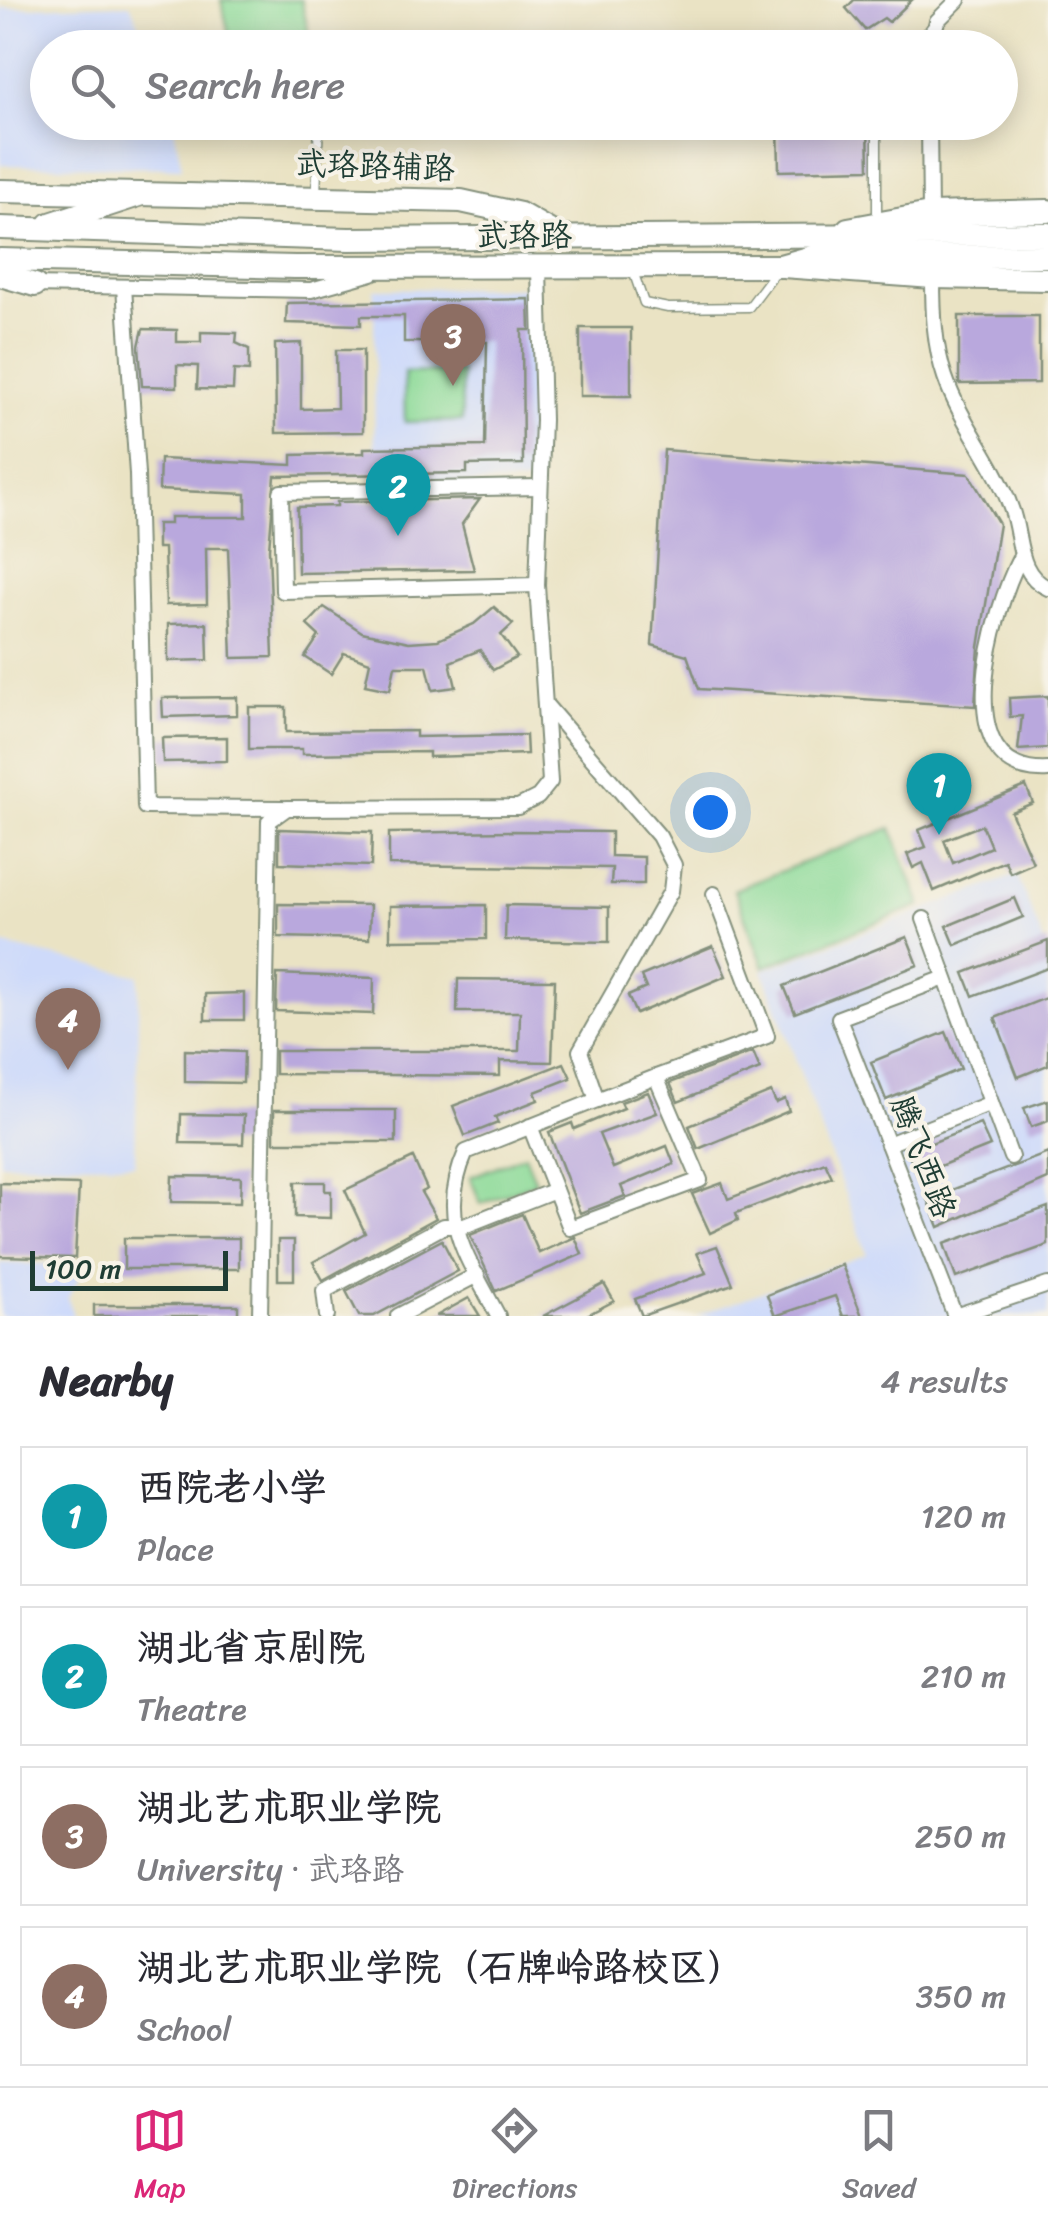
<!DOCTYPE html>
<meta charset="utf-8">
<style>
:root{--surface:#fff;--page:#f2f2f3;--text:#2b2b33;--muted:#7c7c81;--line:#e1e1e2;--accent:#db2777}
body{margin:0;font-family:Sriracha,"LXGW WenKai TC",sans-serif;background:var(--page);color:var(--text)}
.scale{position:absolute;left:30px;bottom:25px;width:198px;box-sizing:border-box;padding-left:10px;border:5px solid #1f3d34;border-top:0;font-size:28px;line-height:35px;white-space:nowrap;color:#1f3d34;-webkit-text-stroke:8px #f7f3e8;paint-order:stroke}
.you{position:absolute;left:710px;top:812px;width:35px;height:35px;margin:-25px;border:8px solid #fff;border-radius:50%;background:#1a73e8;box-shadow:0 0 0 15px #1a73e833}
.badge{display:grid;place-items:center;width:65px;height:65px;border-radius:50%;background:var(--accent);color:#fff;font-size:32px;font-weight:700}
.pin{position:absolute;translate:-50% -82px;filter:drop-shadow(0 2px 5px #0008)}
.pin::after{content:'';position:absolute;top:52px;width:35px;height:30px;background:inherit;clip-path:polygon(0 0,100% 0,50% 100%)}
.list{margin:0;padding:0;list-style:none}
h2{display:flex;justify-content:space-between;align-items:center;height:130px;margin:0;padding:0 40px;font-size:42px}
h2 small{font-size:32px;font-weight:400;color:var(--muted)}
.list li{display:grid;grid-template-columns:65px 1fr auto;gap:30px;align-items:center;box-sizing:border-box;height:140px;margin:0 20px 20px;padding:0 20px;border:2px solid var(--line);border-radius:0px}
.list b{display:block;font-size:38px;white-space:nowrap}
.list p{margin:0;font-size:32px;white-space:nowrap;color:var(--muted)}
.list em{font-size:32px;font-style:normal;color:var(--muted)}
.icon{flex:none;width:55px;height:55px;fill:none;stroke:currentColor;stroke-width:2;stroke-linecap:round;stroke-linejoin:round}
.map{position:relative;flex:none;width:1048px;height:1316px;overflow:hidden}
.search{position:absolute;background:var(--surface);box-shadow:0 5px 25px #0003;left:30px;right:30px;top:30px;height:110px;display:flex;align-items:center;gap:25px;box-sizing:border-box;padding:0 35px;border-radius:55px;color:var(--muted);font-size:38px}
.sheet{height:770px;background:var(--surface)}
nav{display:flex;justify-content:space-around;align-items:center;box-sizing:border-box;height:140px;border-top:2px solid var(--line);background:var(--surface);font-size:28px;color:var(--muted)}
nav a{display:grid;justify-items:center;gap:5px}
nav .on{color:var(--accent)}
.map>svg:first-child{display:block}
</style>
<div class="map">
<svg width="1048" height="1316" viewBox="0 0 1048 1316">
<rect width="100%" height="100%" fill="#f7f3e8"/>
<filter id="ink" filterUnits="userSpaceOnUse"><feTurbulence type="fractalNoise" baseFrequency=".01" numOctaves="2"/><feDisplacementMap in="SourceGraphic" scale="20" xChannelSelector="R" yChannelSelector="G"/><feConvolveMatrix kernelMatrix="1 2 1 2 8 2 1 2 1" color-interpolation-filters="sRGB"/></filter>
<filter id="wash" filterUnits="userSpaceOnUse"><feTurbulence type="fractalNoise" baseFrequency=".0048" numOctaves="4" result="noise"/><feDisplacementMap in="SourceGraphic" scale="40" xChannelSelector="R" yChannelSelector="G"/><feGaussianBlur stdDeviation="2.25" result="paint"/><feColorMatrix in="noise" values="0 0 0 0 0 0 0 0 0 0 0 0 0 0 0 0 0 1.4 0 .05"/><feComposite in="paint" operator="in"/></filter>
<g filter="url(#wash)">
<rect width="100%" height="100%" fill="#eae3c4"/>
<g fill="#cedafa">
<polygon points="130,4 149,47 48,48 48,122 173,123 182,168 0,165 0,8"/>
<polygon points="531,288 531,483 375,484 374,289"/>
<polygon points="1017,875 1048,953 1048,1316 696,1316 867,1254 763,970"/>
<polygon points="0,944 139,976 135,1164 0,1163"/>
<polygon points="0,1263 86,1265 68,1298 73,1316 0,1316"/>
</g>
<g fill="#8cda98" stroke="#568c66" stroke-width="2.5">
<polygon points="221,0 301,0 312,47 232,47"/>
<polygon points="461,371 462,421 405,422 404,373"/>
<polygon points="891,828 921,905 764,967 734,890"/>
<polygon points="525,1155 536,1182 481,1204 470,1177"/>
</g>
<g id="blocks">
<g fill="#b9a8dd" fill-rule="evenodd">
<polygon points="854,0 912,0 889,22 884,18 865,30 846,8"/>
<polygon points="778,122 868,122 869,169 779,171"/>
<polygon points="529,299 530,330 522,330 523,464 467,465 467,473 275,476 269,549 273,657 232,658 228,548 206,548 207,604 166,605 164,548 157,548 157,524 170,524 170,517 246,517 246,494 159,490 160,459 292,465 292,455 364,453 364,448 485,446 487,342 404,342 404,316 361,316 361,325 286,323 287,303"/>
<polygon points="959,316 1039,316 1039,383 959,384"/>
<rect x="580" y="328" width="51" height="68"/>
<polygon points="143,329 177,330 177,342 201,342 201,332 237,333 236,343 249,349 249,371 234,370 233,390 197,389 198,366 177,365 177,387 142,386 139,346"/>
<polygon points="301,343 301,409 337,408 336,350 363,350 363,432 276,433 275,344"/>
<polygon points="664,450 969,474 999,524 979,647 975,706 699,689 687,655 652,645"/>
<polygon points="480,499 462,524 474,570 298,573 297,507 337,506 337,502"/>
<polygon points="324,607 362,632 409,642 438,640 474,624 494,607 513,624 501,635 517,657 493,670 480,650 450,662 456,687 433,690 427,666 395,666 390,690 365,685 370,662 344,653 331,674 305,657 319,636 307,625"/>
<polygon points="207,623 208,660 168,661 168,624"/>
<polygon points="1048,696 1048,748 1018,750 1022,716 1010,717 1009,698"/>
<polygon points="237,697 237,715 163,717 162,698"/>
<polygon points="249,707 286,707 286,732 416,731 416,737 526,735 527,754 429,757 429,752 302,754 302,749 249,749"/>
<polygon points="227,737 227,761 163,762 162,738"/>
<path d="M1026,786L1033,803L1011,812L1033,863L1010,873L1005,861L934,891L923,863L913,868L907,854L926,847L919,830ZM982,825L991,847L953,863L944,840Z"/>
<polygon points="279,829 372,832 371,866 279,863"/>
<polygon points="510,831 611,832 611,856 644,857 644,884 611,884 612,868 389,865 389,833"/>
<polygon points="1015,898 1023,917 955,945 947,926"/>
<polygon points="278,904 370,905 369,939 278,937"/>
<polygon points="486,905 486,939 390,940 390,906"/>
<polygon points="506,905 609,907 609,942 505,940"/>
<polygon points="907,937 918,965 795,1013 784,986"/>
<polygon points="1048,941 1048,968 973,996 964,973"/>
<polygon points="713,946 726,976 636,1014 628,996 646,988 641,976"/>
<polygon points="277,974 374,978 373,1014 276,1011"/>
<polygon points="458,979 555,980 552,1062 500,1061 500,1076 275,1074 275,1051 519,1051 520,1012 457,1012"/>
<polygon points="244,993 244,1020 205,1020 205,994"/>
<polygon points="1048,997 1048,1065 1018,1077 995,1018"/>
<polygon points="946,1032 961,1069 886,1100 871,1062"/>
<polygon points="185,1050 244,1052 243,1083 185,1082"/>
<polygon points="753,1052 760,1069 678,1102 670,1083"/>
<polygon points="564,1063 571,1078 535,1092 538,1100 495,1117 498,1123 465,1136 453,1106"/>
<polygon points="648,1092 657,1113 599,1134 613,1168 667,1146 674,1164 621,1186 625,1196 580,1213 549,1132 572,1123 574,1129 624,1108 621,1102"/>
<polygon points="771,1092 776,1103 785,1099 789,1111 698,1149 689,1126"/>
<polygon points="1048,1100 1048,1121 1031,1127 1024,1108"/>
<rect x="274" y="1110" width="122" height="32"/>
<polygon points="181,1114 244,1115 243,1144 180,1143"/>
<polygon points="980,1124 990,1146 917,1175 908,1152"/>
<polygon points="1048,1153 1048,1179 939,1227 928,1199"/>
<polygon points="413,1158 427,1189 421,1192 436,1218 323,1280 313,1262 365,1233 345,1190"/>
<polygon points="825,1162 832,1177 736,1213 738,1220 710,1233 692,1194 722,1183 728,1199"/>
<polygon points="172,1176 241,1177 240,1203 171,1202"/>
<polygon points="295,1182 325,1182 325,1191 331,1191 331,1218 295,1217"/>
<polygon points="0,1183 79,1185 75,1258 0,1256"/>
<polygon points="1048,1207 1048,1245 956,1278 944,1244"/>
<polygon points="522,1214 539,1253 575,1237 582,1254 496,1291 470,1235"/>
<rect x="124" y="1238" width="115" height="31"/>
<rect x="278" y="1240" width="16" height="40"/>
<polygon points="442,1240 458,1271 374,1316 359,1316 346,1291"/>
<polygon points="717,1246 733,1284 642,1316 635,1299 706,1273 697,1253"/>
<polygon points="842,1265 862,1316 843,1316 835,1296 775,1316 767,1295"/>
<polygon points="604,1284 614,1301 585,1316 543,1316"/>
<polygon points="469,1298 480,1316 436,1316"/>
<rect x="94" y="1305" width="144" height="11"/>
</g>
</g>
</g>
<g filter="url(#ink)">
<use href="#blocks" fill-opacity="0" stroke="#84907c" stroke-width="2.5"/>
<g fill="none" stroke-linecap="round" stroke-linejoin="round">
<defs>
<g id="service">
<polyline points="914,48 934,24"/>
<polyline points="294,122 307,122"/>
<polyline points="316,195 319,122"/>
<polyline points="877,218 877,122"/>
<polyline points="633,271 644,303 668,308 749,307 777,270"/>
</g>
<g id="minor">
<polyline points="930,48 937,21 958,0"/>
<polyline points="929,122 930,214"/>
<path d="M933,277C933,311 934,345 945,377C961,424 995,462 1011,508C1022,536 1016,574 1048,588"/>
<polyline points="31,285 311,290 372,273"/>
<polyline points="124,287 137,474 145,807 283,808"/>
<path d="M1021,556C993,609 944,776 1048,770"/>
<polyline points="537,585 283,591 281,492 540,487"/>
<polyline points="924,919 1011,1157"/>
<polyline points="945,978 839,1018 955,1316"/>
<polyline points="656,1077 767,1036 714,894"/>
<polyline points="530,1126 570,1228 700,1180 656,1077 597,1100 580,1051 671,891 674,865 659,836 545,704"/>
<polyline points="888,1144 991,1103"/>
<polyline points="260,1316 269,821 287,808 518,807 538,797 550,782 537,585 543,420 539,268"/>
<polyline points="327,1316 324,1291 444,1226 464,1226 555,1190"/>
<polyline points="398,1316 477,1275"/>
<path d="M498,1316C467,1256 436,1220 466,1152L597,1100"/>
<polyline points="955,1316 1048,1285"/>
</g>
<g id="primary">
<polyline points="0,191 461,201 520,214 560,237"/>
<polyline points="848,229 930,214 1048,211"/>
<polyline points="783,266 933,277 1048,279"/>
</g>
<g id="trunk">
<polyline points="50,224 142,194"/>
<polyline points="0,228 349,239 1048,234"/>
<polyline points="0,260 295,267 780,266 812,257 1048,256"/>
<polyline points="0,275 35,285"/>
</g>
</defs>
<use href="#service" stroke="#84907c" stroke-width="11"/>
<use href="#minor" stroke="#84907c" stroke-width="18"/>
<use href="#primary" stroke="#84907c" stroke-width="26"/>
<use href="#trunk" stroke="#84907c" stroke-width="26"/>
<use href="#service" stroke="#fff" stroke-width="8"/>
<use href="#minor" stroke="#fff" stroke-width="14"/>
<use href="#primary" stroke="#fff" stroke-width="22"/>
<use href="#trunk" stroke="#fff" stroke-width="22"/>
</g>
</g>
<g text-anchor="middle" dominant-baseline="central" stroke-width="8" stroke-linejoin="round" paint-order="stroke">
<g font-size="32" fill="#1f3d34" stroke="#f7f3e8">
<text transform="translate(375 166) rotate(2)">武珞路辅路</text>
<text x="524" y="235">武珞路</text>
<text transform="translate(923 1157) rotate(69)">腾飞西路</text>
</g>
</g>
</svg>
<div class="scale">100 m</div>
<div class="you"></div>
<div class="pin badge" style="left:939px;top:835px;background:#0f9aa8">1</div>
<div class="pin badge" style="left:398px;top:536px;background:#0f9aa8">2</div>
<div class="pin badge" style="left:453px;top:386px;background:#8d6e63">3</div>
<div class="pin badge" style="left:68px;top:1070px;background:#8d6e63">4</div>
<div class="search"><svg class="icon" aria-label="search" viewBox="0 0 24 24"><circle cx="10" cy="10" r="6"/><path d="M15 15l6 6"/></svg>Search here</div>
</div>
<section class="sheet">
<h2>Nearby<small>4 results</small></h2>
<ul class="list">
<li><span class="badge" style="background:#0f9aa8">1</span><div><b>西院老小学</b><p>Place</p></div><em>120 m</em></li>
<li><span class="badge" style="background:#0f9aa8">2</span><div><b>湖北省京剧院</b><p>Theatre</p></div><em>210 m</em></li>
<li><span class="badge" style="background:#8d6e63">3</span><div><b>湖北艺术职业学院</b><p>University · 武珞路</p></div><em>250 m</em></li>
<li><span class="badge" style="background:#8d6e63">4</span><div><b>湖北艺术职业学院（石牌岭路校区）</b><p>School</p></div><em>350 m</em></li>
</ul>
</section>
<nav>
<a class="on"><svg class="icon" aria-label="map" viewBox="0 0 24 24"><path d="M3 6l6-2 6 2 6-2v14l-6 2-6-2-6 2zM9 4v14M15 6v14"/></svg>Map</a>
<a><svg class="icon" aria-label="directions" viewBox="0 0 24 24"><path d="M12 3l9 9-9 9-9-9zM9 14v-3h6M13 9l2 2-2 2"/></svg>Directions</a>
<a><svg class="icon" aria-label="saved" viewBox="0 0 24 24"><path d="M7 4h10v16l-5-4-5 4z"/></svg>Saved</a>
</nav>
